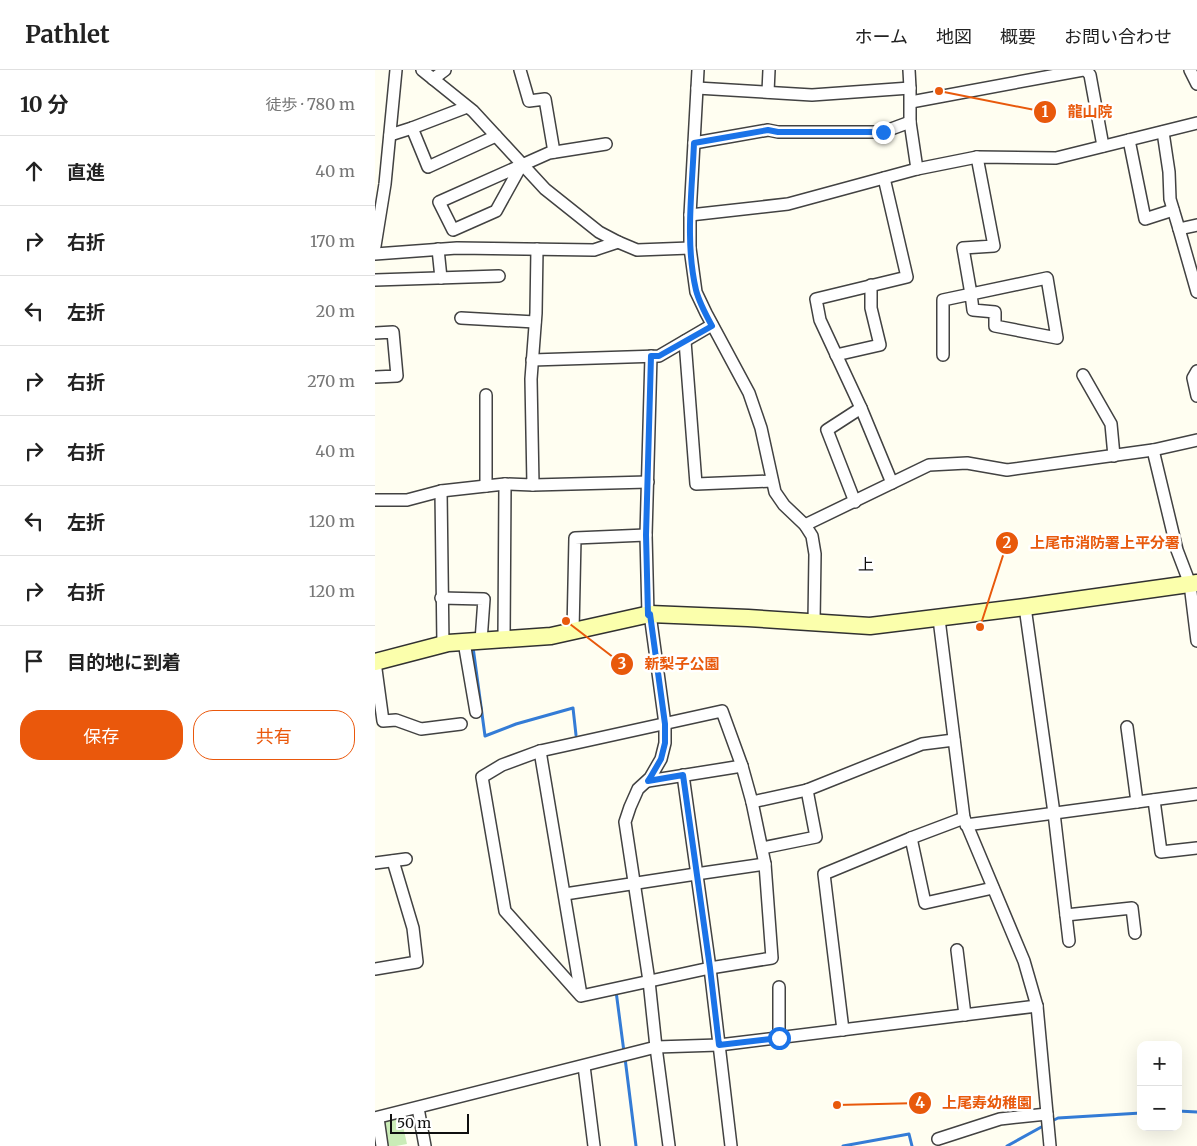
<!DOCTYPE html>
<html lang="ja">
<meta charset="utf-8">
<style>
:root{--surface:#fff;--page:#f6f6f6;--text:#222;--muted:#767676;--line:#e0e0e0;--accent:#ea580c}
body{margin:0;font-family:Merriweather,"Noto Sans JP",serif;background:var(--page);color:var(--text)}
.controls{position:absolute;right:15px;bottom:15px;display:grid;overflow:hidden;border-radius:10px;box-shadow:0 5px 20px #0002}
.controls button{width:45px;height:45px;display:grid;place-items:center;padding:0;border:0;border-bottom:1px solid var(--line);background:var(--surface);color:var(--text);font:25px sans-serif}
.scale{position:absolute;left:15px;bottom:12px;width:79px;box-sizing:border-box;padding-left:5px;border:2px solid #0f0f0f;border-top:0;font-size:14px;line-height:18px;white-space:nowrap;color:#0f0f0f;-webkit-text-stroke:4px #fff;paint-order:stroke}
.stop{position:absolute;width:15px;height:15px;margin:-11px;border:4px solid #1a73e8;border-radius:50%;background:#fff}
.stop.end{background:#1a73e8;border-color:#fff;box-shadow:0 1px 5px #0008}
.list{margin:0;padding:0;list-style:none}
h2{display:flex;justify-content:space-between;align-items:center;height:65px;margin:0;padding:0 20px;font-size:21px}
h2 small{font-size:16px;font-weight:400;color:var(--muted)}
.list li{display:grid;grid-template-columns:32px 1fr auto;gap:15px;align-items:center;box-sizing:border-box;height:70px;padding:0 20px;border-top:1px solid var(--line)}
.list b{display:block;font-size:19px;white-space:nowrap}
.list em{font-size:16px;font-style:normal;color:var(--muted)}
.actions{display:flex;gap:10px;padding:15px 20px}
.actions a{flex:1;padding:11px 0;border:1px solid var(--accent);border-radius:20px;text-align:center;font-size:18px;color:var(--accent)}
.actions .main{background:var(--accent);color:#fff}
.icon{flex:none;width:28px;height:28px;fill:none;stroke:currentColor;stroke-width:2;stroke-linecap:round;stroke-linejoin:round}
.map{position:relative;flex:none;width:822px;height:1076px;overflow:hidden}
header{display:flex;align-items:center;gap:30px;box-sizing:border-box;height:70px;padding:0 25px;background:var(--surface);border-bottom:1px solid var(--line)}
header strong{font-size:24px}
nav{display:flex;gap:28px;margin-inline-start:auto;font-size:18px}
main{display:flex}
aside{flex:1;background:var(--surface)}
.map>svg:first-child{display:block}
</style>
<header>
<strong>Pathlet</strong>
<nav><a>ホーム</a><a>地図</a><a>概要</a><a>お問い合わせ</a></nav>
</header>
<main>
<aside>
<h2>10 分<small>徒歩 · 780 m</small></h2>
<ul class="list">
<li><svg class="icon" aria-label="ahead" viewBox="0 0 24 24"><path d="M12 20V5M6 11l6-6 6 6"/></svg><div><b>直進</b></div><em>40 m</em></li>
<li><svg class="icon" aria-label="right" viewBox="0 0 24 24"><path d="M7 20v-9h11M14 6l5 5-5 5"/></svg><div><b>右折</b></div><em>170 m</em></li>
<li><svg class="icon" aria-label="left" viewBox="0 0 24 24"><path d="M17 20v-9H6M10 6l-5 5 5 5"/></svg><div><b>左折</b></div><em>20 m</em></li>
<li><svg class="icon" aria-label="right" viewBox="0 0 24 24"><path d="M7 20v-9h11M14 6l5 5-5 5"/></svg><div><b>右折</b></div><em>270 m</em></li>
<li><svg class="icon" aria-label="right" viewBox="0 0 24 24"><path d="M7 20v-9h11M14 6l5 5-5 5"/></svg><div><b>右折</b></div><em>40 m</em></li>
<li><svg class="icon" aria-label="left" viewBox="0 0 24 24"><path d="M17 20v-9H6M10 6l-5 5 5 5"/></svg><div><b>左折</b></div><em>120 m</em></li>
<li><svg class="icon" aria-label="right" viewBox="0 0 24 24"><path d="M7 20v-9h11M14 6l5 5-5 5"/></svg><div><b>右折</b></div><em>120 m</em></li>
<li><svg class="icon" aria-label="arrive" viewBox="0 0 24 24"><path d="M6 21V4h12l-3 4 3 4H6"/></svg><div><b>目的地に到着</b></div></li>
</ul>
<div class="actions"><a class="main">保存</a><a>共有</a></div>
</aside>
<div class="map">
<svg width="822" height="1076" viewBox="0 0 822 1076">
<rect width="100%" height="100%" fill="#fffef1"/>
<polygon fill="#caecb7" points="26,1047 32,1074 21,1076 12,1076 8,1051"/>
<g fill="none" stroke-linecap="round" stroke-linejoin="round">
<g stroke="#347cd6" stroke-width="3">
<polyline points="98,577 110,666 141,654 198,638 201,665"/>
<polyline points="241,921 249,982"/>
<polyline points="250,988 261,1076"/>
<polyline points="803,1041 822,1042"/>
<polyline points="675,1052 683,1048 766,1043"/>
<polyline points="468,1076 534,1064 537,1076"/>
<polyline points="632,1076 670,1055"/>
</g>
<defs>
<g id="street">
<polyline points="47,0 98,41 170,119 224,162 243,172 262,180 315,178"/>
<polyline points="145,0 154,31 170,29 179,82"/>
<polyline points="323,0 315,145 315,178 321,222 331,243 374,323 386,358 400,422 409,435 430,455 437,466 440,484 439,552"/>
<polyline points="534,0 535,18 535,52 542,99"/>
<polyline points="711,0 715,5 728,76"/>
<polyline points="815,0 822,14"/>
<polyline points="58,9 70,0"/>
<polyline points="322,18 437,25 535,18"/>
<polyline points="393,22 394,0"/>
<polyline points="536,32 708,0"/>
<polyline points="92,37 37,58 53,97 121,66"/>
<polyline points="788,62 794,102 795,129 804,159 822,155"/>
<polyline points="15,65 37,58"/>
<polyline points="754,70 770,149 798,140"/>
<polyline points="319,73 393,60 403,62 508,62 535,52"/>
<polyline points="147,94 121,141 78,160 64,132 174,83 231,74"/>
<polyline points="509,108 532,207 441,229 445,250 486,338 517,413"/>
<polyline points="315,145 413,134 542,99 602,87 681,88 822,53"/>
<polyline points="804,159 822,222"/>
<polyline points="0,176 10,114 21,0"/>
<polyline points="63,179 66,208"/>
<polyline points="0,184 82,178 219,180 243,172"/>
<polyline points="0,210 124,206"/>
<polyline points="86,248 160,252"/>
<polyline points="0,263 18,262 22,306 0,307"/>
<polyline points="310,271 321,414 397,411"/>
<polyline points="461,285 505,275 496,238 496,215"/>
<polyline points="568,285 568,230 672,208 682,268 620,256 620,242 598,240 596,224 588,178 619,176 602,87"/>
<polyline points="157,290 284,286 337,255"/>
<polyline points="822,301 818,308 822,326"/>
<polyline points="708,305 736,354 739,386"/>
<polyline points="111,325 111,416"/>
<polyline points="778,380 802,480 815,514 822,571"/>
<polyline points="158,415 273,412"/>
<polyline points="66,421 68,575"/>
<polyline points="0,430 32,430 66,421 111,416 130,414 158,415 156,309 161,243 162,179"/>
<polyline points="480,432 452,360 486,338"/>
<polyline points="430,455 554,395 592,393 632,400 778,380 822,370"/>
<polyline points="66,528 109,529 106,571"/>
<polyline points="650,537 679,743 694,871"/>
<polyline points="275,544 290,654 290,673 286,689 275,708 263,719 255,737 250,752 274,911 281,977 294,1076"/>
<polyline points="273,545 271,465 276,286"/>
<polyline points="564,549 589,748 649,891 662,936 675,1076"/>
<polyline points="198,561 200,468 271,465"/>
<polyline points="129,569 130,414"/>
<polyline points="89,572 101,642"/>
<polyline points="0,592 8,651 21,650 46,659 86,654"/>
<polygon points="347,641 367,696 377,732 390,794 397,888 335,898 206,926 130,841 107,707 127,695 165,681"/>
<polyline points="752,657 762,732"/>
<polyline points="165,681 206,925"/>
<polyline points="308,705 335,898 356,1076"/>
<polyline points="273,711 367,696"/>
<polyline points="779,730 786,782 822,778"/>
<polyline points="377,732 432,720 547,674 579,670"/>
<polyline points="591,755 822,724"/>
<polyline points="536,768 550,833 618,818"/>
<polyline points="387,778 441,767 432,720"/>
<polyline points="0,793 31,789"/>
<polyline points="190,824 321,804 390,794"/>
<polyline points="691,845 757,838 760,863"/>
<polyline points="582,880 590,945"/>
<polyline points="0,899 42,892 38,858 18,791"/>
<polyline points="404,917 404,968"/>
<polyline points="468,960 449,804 536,768 589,748"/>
<polyline points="209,996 219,1076"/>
<polyline points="43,1038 50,1076"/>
<polyline points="0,1048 281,977 344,975 662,936"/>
<polyline points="3,1048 7,1076"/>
<polyline points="563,1069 625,1049 672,1044"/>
</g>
<polyline id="secondary" points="0,592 73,573 176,566 275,544 373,548 495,556 650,537 822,513"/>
</defs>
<use href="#street" stroke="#424242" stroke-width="14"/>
<use href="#secondary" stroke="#313131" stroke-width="19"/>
<use href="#street" stroke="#fff" stroke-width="11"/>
<use href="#secondary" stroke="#fbffac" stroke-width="16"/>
</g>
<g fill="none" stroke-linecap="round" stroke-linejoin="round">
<path stroke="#1a73e8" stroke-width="6" d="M404,968L344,975L335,898L308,705L273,711L275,708L286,689L290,673V654L275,544L273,545L271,465L276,286H284L337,256C331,245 324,232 321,220C310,173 317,122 319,73L393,60L403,62H508"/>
</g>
<g text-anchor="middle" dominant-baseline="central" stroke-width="5" stroke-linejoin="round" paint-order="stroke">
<g font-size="16" fill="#0f0f0f" stroke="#fff">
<text x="491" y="494">上</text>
</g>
</g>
<path fill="none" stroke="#e8590c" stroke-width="2" d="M564 21L670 42M605 557L632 473M191 551L247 594M462 1035L545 1033"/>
<g fill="#e8590c" stroke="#fff" stroke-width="2">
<circle cx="564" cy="21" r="5"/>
<circle cx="605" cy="557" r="5"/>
<circle cx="191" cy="551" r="5"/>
<circle cx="462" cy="1035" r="5"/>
<circle cx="670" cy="42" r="12"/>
<circle cx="632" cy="473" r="12"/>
<circle cx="247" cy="594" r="12"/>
<circle cx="545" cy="1033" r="12"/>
</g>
<g font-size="15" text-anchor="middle" font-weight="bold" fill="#fff">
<text x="670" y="47">1</text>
<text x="632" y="478">2</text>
<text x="247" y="599">3</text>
<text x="545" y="1038">4</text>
</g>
<g font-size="15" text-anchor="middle" font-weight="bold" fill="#e8590c" stroke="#fff" stroke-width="5" stroke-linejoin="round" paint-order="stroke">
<text x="715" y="47">龍山院</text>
<text x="730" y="478">上尾市消防署上平分署</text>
<text x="307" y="599">新梨子公園</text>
<text x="612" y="1038">上尾寿幼稚園</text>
</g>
</svg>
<div class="controls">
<button>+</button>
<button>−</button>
</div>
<div class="scale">50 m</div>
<div class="stop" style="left:404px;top:968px"></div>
<div class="stop end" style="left:508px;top:62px"></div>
</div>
</main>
